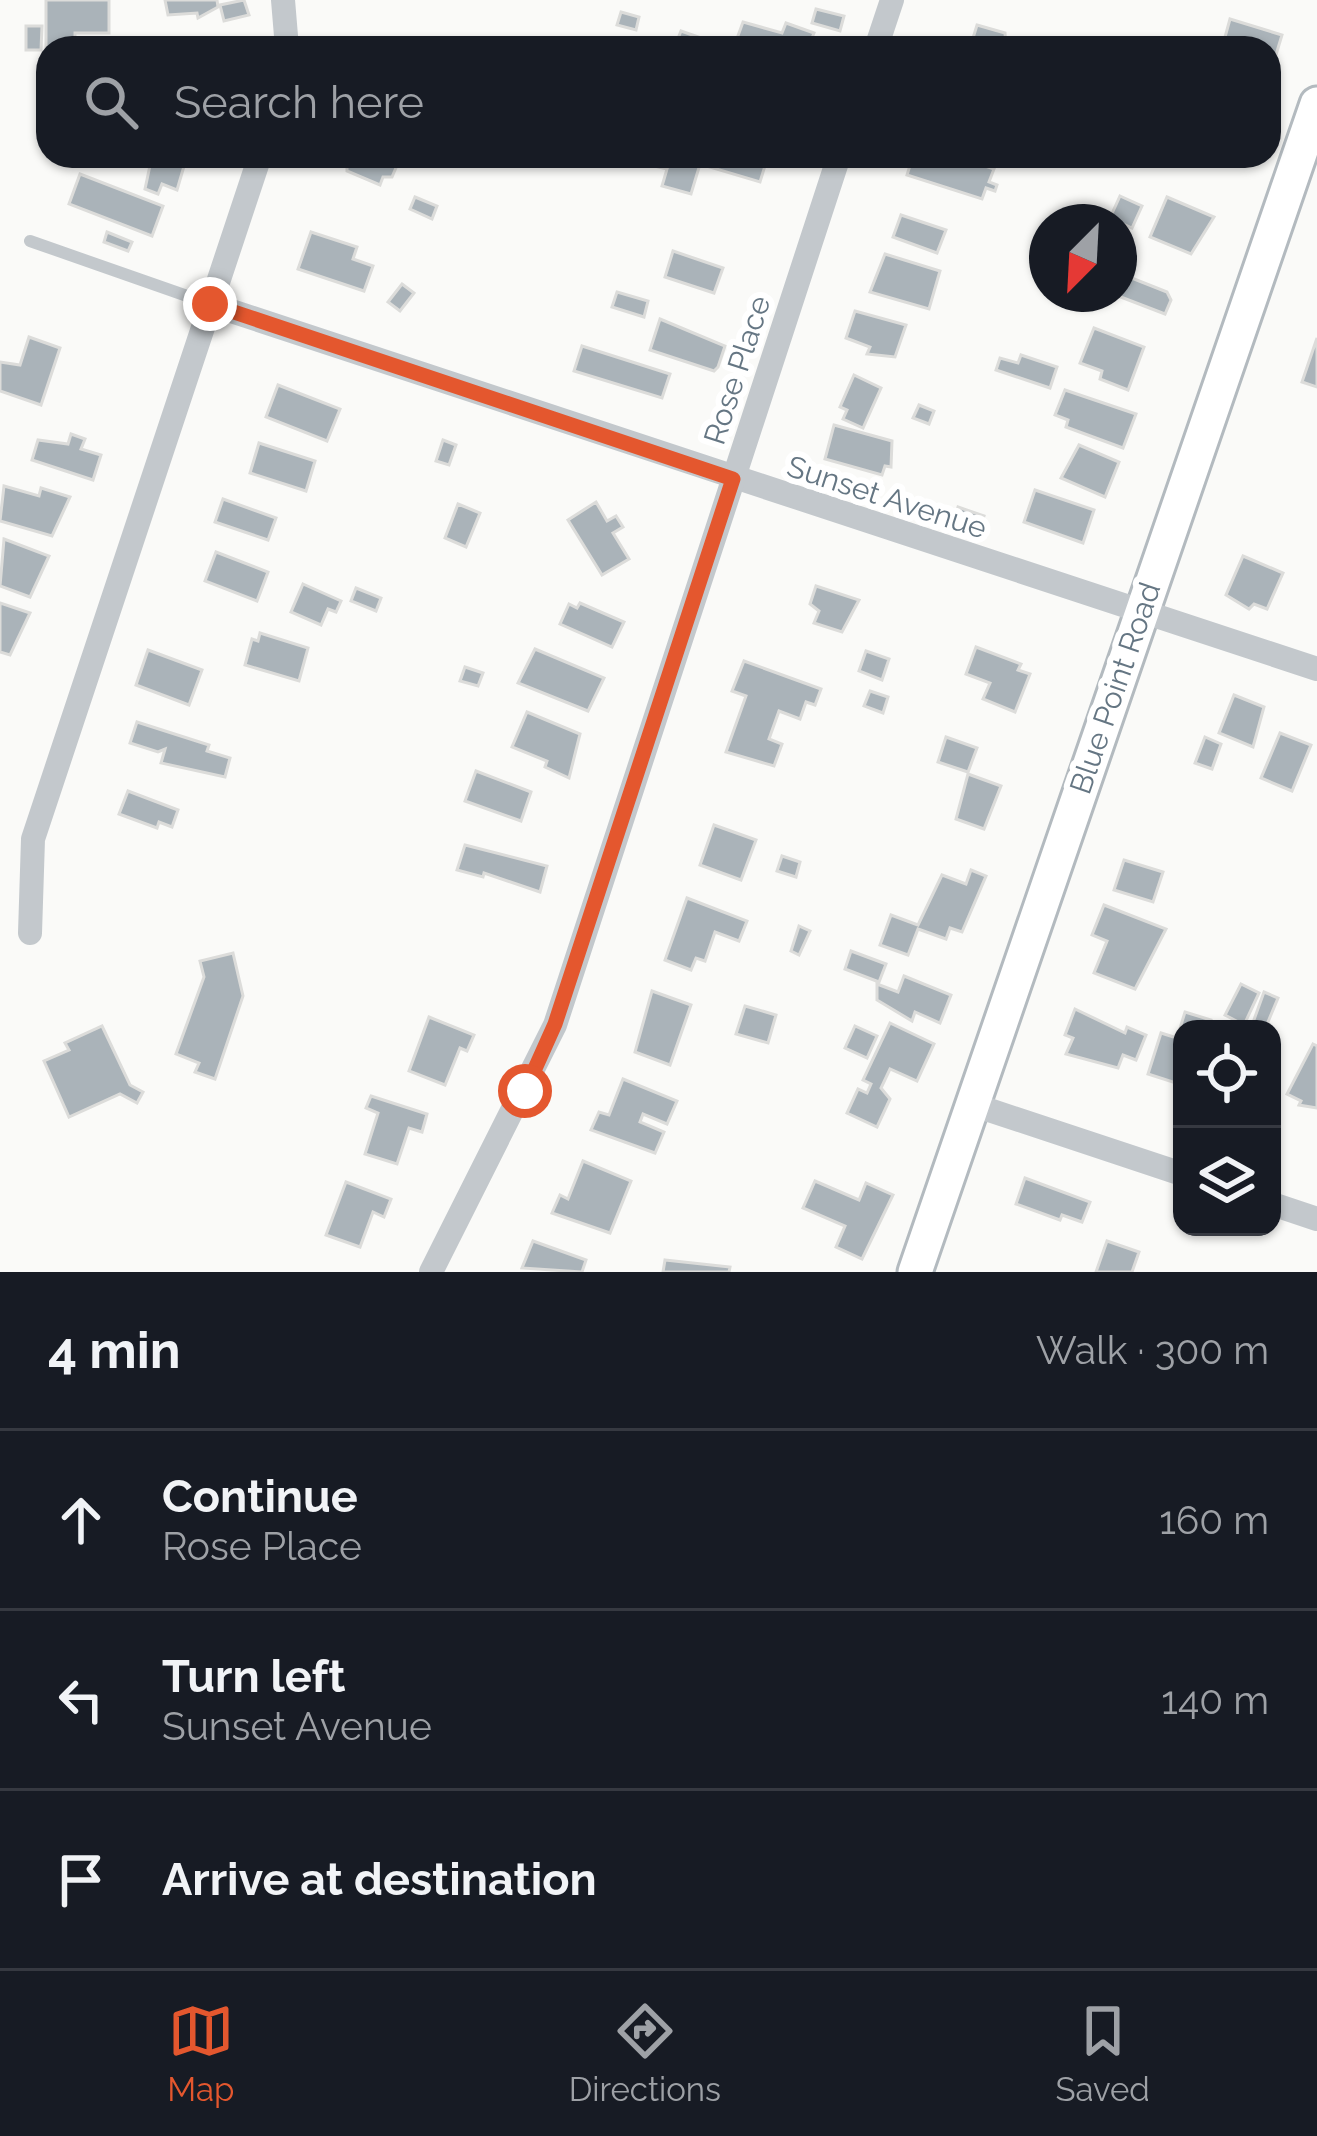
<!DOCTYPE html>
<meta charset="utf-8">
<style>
:root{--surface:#171b24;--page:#242831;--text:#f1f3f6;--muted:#9ea1a6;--line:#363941;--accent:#e4572e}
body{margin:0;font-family:Raleway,sans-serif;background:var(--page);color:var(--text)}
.controls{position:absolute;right:36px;bottom:36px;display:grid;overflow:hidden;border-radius:24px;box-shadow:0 3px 9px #0004}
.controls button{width:108px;height:108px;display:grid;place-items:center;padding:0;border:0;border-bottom:3px solid var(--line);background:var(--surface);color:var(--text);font:60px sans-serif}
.compass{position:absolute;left:1029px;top:204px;width:108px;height:108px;border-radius:50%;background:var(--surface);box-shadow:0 3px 9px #0004;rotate:204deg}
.stop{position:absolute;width:36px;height:36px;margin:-27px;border:9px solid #e4572e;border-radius:50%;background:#fff}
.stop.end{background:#e4572e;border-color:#fff;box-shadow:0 3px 12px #0008}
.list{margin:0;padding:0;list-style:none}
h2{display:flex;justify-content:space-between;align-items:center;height:156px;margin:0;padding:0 48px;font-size:51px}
h2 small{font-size:39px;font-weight:400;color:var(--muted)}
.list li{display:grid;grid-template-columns:78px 1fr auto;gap:36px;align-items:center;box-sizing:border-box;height:180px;padding:0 48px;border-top:3px solid var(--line)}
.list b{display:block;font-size:45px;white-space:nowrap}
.list p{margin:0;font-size:39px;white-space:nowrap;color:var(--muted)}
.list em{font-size:39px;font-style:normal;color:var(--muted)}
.icon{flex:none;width:66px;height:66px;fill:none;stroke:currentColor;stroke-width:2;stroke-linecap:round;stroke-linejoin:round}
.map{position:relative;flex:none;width:1317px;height:1272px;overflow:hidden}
.search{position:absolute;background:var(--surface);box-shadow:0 3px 9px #0004;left:36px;right:36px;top:36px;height:132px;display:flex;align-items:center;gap:30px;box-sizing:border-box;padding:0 42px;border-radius:36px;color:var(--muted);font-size:45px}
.sheet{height:696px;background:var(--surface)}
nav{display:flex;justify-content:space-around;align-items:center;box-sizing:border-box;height:168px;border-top:3px solid var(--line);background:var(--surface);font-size:33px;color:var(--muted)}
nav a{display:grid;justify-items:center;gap:6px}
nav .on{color:var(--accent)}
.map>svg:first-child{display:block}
</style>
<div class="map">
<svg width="1317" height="1272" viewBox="0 0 1317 1272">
<rect width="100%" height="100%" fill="#fafaf8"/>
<g fill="#aab3b9" stroke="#dcdcda" stroke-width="3">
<polygon points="46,0 109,0 109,33 75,33 75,48 46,50"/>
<polygon points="165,0 217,0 218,7 198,18 197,13 168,15"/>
<polygon points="244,0 249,15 224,21 220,5"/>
<polygon points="816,9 844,16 840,31 812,23"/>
<polygon points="621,12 639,17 636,30 617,25"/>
<polygon points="1230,19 1282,35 1272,68 1269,48 1222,48"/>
<polygon points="743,22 782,33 786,23 814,33 808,48 746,48 735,44"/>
<polygon points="977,25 1005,33 1006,48 970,48"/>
<polygon points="26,26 42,26 41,50 26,50"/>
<polygon points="681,31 701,38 697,48 677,41"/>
<polygon points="152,156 187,156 177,190 162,184 158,194 145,189"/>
<polygon points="347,156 401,156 392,177 383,177 380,185 347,171"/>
<polygon points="657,156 768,156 760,182 700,164 691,194 662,186 667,169 654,166"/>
<polygon points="913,156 940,165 940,158 956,156 994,169 989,182 997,185 995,191 986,188 982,199 907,175"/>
<polygon points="80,174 163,206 152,236 69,204"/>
<polygon points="1120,196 1142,206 1132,228 1110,218"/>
<polygon points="415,197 437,206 432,219 410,209"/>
<polygon points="1167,197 1214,217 1191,254 1150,237"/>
<polygon points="901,215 946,230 937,253 893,237"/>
<polygon points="107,232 132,242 128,251 104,242"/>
<polygon points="311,232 357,247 353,259 373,266 364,291 298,269"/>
<polygon points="673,251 723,268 714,293 665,277"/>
<polygon points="885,254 940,271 929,309 870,292"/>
<polygon points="1119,273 1167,292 1171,300 1165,314 1113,294 1119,294"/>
<polygon points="402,284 414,293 400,311 388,302"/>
<polygon points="617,292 648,301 644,317 612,307"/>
<polygon points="855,311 906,325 895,357 867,354 870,347 846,338"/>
<polygon points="660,319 725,346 718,367 714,371 650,350"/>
<polygon points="1094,328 1144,347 1128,390 1100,379 1102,371 1080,363"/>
<polygon points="29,337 60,348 41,405 0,391 0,362 20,365"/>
<polygon points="1317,338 1317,387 1302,382"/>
<polygon points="582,346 670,374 662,398 574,371"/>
<polygon points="1021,355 1057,367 1050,388 996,370 1000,358 1018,363"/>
<polygon points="854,375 881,388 863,428 843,419 847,410 840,407"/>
<polygon points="278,385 340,409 327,441 266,417"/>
<polygon points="1065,390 1136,414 1123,448 1066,427 1068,420 1055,415"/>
<polygon points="919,405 934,411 929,424 913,418"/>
<polygon points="834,425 892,441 891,467 885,466 882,475 825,459"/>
<polygon points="71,434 85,439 81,449 101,455 93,480 32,460 38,440 68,444"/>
<polygon points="443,440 456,445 449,465 436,461"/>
<polygon points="259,443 315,461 306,491 250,473"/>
<polygon points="1079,445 1119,462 1105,497 1061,478"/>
<polygon points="4,486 39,496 41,488 70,497 52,536 0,521"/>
<polygon points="1035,490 1094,510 1083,543 1024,522"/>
<polygon points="223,499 276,518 268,540 215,522"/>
<polygon points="596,502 607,521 616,516 623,527 613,533 629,559 602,575 568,520"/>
<polygon points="458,504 480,513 466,547 445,538"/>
<polygon points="958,507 984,516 980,528 954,519"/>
<polygon points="4,539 49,556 30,597 0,586"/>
<polygon points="216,552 268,572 257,601 205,581"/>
<polygon points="1243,556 1283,573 1267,609 1254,604 1249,609 1226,595"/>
<polygon points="303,584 341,601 336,612 328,609 321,625 291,612"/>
<polygon points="816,586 859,600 842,632 814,623 819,611 810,604"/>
<polygon points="356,588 381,598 376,611 351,601"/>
<polygon points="0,603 30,613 10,655 0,652"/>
<polygon points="580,603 624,622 612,647 560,624 569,604 577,608"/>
<polygon points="260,633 308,648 299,681 245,665 252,639 258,641"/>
<polygon points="976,647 1021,664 1018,670 1030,674 1015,712 983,699 990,683 966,674"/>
<polygon points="535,649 604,678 588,711 518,683"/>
<polygon points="148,650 202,670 189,705 136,685"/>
<polygon points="866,651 889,659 882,680 859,671"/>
<polygon points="744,661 821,689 815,705 806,702 800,719 779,711 769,739 782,744 774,766 726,752 746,696 732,691"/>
<polygon points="465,667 483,673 478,686 460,681"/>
<polygon points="870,691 888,697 883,713 864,706"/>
<polygon points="1234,695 1264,707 1253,747 1219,733"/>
<polygon points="527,712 580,734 569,778 545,767 547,761 512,747"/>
<polygon points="137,722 209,745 207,751 230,758 225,777 161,763 165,749 158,752 130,743"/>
<polygon points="1280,733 1311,745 1292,791 1261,778"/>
<polygon points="946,737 977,748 968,772 938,762"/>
<polygon points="1205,737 1221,744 1212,769 1195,763"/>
<polygon points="476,771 531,792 521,821 465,801"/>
<polygon points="968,774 1001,786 984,829 956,819"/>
<polygon points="128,791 178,810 172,827 159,822 157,828 119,814"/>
<polygon points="714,825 756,840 741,880 700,865"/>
<polygon points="465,845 547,866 540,892 484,873 483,877 457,870"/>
<polygon points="782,856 800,862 796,877 777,871"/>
<polygon points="1124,860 1163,872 1153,902 1114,890"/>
<polygon points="971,870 986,876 962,932 950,928 946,939 918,929 908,955 880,945 891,915 918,925 942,875 966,884"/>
<polygon points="687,898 747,921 739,941 715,932 705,961 696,958 691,970 665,960"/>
<polygon points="1104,905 1166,929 1135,989 1094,973 1107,941 1092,935"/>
<polygon points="799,926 810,931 799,955 791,951"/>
<polygon points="851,951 886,964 879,982 845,969"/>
<polygon points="233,953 243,996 215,1079 195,1072 199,1063 176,1054 204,977 200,961"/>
<polygon points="904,976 951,995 940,1023 915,1012 912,1021 877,1000 877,984 898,992"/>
<polygon points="1241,984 1259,993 1244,1025 1225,1015"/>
<polygon points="652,991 691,1005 670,1065 635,1052"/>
<polygon points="1264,992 1278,998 1265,1029 1244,1029 1251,1028"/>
<polygon points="745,1006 776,1015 768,1043 736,1034"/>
<polygon points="1075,1009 1125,1033 1127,1027 1146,1035 1136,1060 1123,1055 1118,1068 1066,1054 1073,1038 1065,1035"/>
<polygon points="1185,1012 1211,1020 1209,1029 1182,1029 1182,1085 1148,1074 1161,1033 1177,1038"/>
<polygon points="429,1017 474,1035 467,1051 460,1048 445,1085 409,1071"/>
<polygon points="890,1023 934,1044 917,1081 890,1069 881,1088 890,1099 877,1127 847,1113 858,1089 867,1093 871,1084 863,1080"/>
<polygon points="102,1026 130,1085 143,1092 137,1103 120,1094 69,1117 44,1061 69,1050 65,1043"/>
<polygon points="855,1026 877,1036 867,1058 845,1048"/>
<polygon points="1313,1044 1317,1046 1317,1108 1299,1105 1301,1101 1287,1094"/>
<polygon points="623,1079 677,1101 667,1124 643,1114 640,1122 664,1132 655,1153 591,1130 599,1112 609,1115"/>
<polygon points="371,1096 427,1114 422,1132 409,1128 397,1164 365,1154 378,1113 366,1108"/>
<polygon points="583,1161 631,1181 610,1233 552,1213 560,1195 568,1199"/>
<polygon points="1025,1178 1090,1202 1082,1222 1062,1215 1060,1220 1016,1204"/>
<polygon points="815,1181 859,1200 866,1183 893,1195 862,1259 836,1247 845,1226 803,1208"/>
<polygon points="346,1182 391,1199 384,1217 373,1212 360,1247 326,1235"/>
<polygon points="533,1241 586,1260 582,1272 522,1268"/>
<polygon points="1107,1241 1139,1252 1132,1272 1096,1272"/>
<polygon points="665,1260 730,1267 729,1272 663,1272"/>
</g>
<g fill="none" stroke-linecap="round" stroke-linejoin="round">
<defs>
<polyline id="secondary" points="915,1272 1317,104"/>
</defs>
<use href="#secondary" stroke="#b3babf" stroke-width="39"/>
<polyline stroke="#c3c8cc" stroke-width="12" points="30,241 210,304"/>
<g stroke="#c3c8cc" stroke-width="24">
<polyline points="283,0 287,48"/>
<polyline points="876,48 892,0"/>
<polyline points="210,304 1317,669"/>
<polyline points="30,933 33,839 260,156"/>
<polyline points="974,1105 1182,1174"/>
<polyline points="1272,1204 1317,1219"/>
<polyline points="431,1272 555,1025 839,156"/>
</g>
<use href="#secondary" stroke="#fff" stroke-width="33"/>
</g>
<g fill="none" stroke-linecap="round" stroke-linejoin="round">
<polyline stroke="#e4572e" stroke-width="15" points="210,304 733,479 555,1024 525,1091"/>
</g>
<g text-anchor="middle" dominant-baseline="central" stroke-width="12" stroke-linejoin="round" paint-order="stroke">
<g font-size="30" fill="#657683" stroke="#fff">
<text transform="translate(737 370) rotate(-72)">Rose Place</text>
<text transform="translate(887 497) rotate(18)">Sunset Avenue</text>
<text transform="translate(1115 688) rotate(-71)">Blue Point Road</text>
</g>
</g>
</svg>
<div class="controls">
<button><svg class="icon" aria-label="locate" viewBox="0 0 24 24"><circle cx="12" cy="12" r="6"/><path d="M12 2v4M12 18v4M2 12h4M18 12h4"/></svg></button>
<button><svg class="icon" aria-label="layers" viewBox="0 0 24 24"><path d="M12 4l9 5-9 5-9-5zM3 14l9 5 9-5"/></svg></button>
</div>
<svg class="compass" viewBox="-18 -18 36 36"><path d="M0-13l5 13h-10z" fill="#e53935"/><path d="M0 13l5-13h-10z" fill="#9ea1a6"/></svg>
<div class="stop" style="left:525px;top:1091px"></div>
<div class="stop end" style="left:210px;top:304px"></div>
<div class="search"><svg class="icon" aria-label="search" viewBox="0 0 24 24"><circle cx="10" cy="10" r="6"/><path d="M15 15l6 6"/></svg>Search here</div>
</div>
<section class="sheet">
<h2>4 min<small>Walk · 300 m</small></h2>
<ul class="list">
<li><svg class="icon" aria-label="ahead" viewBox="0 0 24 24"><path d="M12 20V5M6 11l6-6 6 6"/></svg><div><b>Continue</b><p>Rose Place</p></div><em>160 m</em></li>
<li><svg class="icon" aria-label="left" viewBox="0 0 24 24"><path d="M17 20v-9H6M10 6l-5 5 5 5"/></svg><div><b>Turn left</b><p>Sunset Avenue</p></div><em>140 m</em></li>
<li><svg class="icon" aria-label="arrive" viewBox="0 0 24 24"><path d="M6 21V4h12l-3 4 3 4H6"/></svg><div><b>Arrive at destination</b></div></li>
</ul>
</section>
<nav>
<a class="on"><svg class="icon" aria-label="map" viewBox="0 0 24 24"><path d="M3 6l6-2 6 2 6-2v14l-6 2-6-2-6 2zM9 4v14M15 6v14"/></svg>Map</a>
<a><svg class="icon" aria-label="directions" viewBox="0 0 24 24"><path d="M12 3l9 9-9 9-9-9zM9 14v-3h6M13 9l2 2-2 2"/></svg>Directions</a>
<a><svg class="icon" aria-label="saved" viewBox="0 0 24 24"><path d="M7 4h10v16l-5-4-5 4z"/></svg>Saved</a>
</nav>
